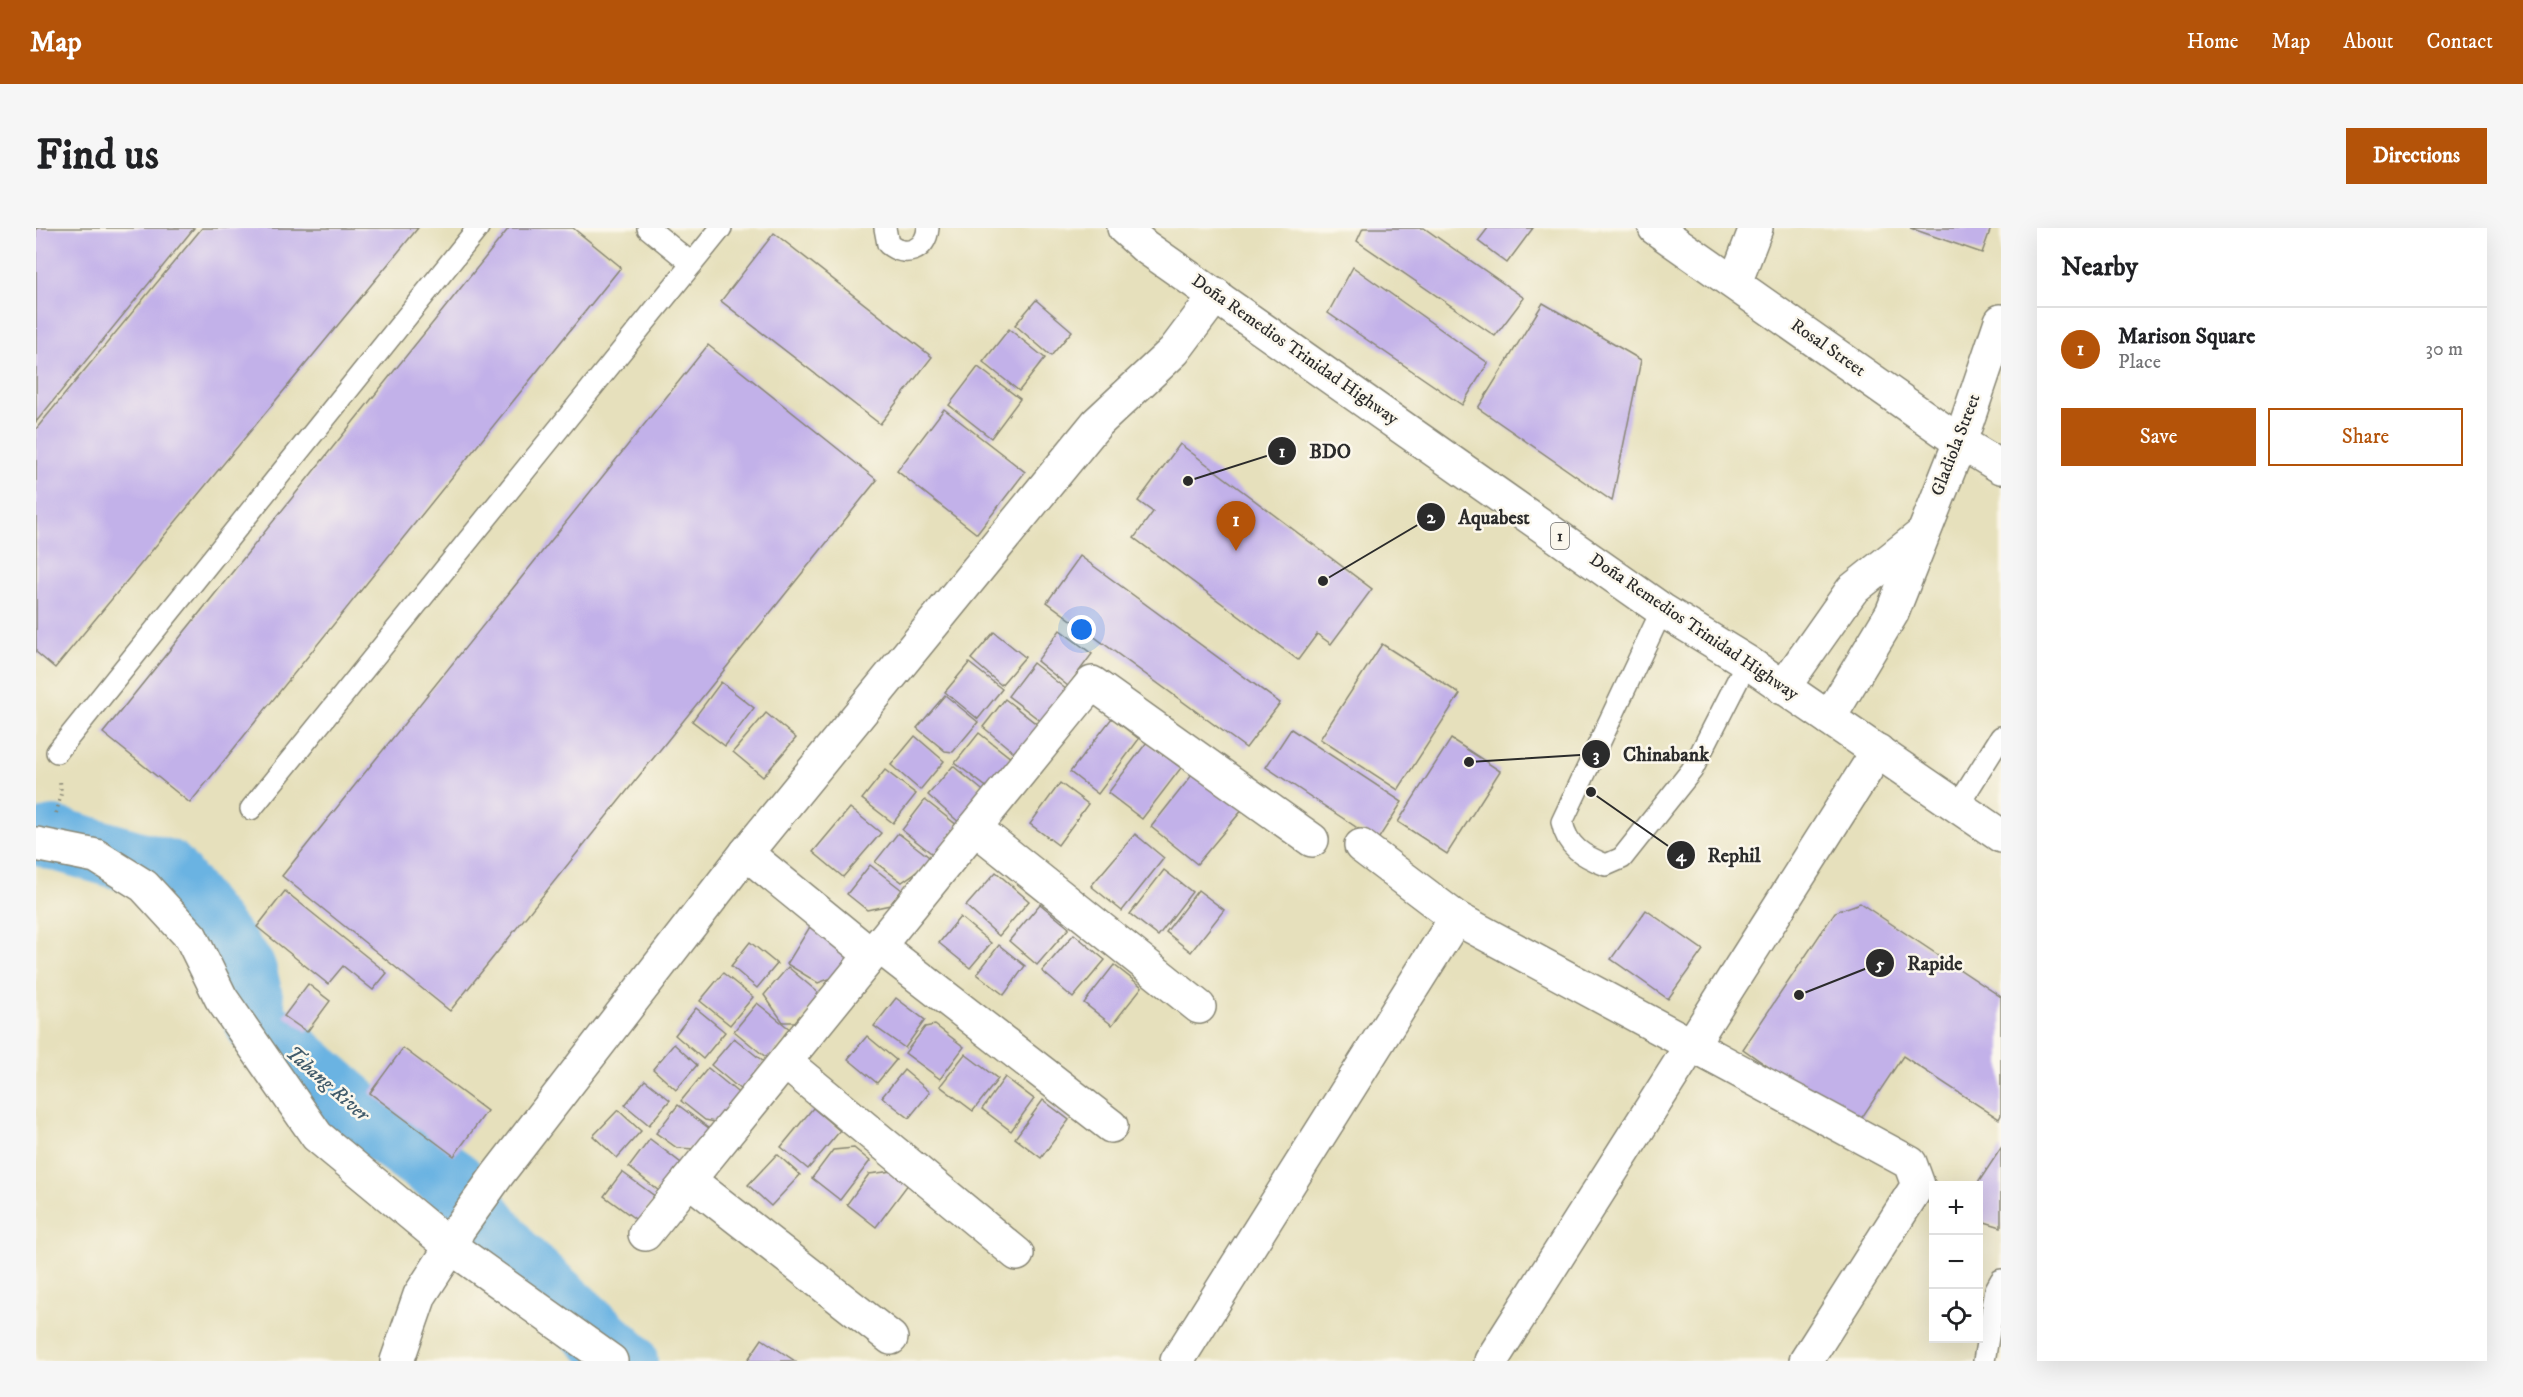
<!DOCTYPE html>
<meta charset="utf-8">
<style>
:root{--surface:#fff;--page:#f6f6f6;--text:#202124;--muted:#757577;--line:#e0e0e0;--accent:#b45309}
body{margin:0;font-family:"IM FELL DW Pica",serif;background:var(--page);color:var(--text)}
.controls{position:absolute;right:18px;bottom:18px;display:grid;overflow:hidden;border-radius:0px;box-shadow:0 6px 24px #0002}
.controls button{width:54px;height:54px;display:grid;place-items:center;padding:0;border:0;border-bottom:2px solid var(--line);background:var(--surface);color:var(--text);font:30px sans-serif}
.you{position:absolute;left:1046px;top:402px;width:21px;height:21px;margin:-15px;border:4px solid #fff;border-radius:50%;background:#1a73e8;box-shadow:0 0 0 9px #1a73e833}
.badge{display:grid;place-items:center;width:39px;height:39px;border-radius:50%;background:var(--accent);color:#fff;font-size:20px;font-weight:700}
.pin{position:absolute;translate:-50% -50px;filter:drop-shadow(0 2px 3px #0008)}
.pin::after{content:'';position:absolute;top:32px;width:21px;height:18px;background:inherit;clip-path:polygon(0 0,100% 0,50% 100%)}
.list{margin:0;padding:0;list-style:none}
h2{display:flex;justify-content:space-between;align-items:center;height:78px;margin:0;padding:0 24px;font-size:26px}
h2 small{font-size:20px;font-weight:400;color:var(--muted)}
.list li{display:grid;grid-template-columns:39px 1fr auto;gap:18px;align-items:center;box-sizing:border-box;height:84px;padding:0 24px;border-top:2px solid var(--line)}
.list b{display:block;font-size:22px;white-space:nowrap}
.list p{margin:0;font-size:20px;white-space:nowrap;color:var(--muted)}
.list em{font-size:20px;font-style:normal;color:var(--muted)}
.actions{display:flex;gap:12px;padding:18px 24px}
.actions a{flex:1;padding:14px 0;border:2px solid var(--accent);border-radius:0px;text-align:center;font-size:21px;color:var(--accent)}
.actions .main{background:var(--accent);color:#fff}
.icon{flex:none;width:33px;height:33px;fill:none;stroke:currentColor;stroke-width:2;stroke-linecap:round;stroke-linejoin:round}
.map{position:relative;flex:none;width:1965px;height:1133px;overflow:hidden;border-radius:0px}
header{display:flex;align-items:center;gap:36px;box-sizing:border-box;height:84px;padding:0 30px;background:var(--accent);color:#fff}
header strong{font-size:28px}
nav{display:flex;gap:33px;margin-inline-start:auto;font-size:21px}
.intro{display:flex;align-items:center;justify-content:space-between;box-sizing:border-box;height:144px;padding:0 36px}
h1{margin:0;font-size:42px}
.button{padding:15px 27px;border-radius:0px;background:var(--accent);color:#fff;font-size:21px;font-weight:700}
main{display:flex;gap:36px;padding:0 36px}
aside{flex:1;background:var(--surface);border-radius:0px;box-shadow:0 6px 24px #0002}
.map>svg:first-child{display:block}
</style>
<header>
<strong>Map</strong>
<nav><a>Home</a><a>Map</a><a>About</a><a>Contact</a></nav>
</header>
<div class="intro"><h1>Find us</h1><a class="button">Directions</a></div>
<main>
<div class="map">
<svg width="1965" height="1133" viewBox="0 0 1965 1133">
<rect width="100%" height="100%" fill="#fbf7ec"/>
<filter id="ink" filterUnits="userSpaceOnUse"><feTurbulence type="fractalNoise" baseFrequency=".0167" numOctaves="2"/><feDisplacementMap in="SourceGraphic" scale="12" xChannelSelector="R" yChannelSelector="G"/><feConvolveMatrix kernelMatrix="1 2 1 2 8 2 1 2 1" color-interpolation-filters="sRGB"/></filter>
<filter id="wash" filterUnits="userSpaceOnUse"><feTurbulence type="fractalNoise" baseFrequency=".008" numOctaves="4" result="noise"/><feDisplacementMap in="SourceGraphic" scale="24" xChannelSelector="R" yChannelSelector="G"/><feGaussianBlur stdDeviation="1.35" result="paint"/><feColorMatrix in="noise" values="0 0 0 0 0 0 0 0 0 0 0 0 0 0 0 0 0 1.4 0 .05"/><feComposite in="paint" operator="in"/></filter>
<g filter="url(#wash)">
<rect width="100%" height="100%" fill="#e6e0bc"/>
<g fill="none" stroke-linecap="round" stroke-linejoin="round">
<polyline stroke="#6ab3e2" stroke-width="64" points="17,610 130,643 209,743 221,796 334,894 418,954 477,1030 590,1133"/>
</g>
<g id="blocks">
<g fill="#c2b1e9">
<polygon points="0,0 158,0 0,194"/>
<polygon points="166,0 382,0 19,440 0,424 0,201"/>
<polygon points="473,0 537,0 585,39 154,575 67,505"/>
<polygon points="1327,0 1388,0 1488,70 1459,108 1321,13"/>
<polygon points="1452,0 1497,0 1471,35 1442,13"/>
<polygon points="1874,0 1955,0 1946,25"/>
<polygon points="738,5 896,129 844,196 685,73"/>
<polygon points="1317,39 1452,135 1426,177 1292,85"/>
<polygon points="1000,72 1036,103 1015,128 979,97"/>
<polygon points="1507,75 1605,132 1576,273 1442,180"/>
<polygon points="973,101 1009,130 983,163 947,134"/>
<polygon points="672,117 841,252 414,783 246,648"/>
<polygon points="942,139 984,171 955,210 913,177"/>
<polygon points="908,181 989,244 941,306 861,243"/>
<polygon points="1144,216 1336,361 1295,416 1281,406 1262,432 1098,310 1117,284 1102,273"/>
<polygon points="1044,328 1244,475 1210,520 1011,374"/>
<polygon points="1024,402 1056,426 1032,458 1001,433"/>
<polygon points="958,404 989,429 965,457 935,431"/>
<polygon points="1346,416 1424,466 1362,562 1284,511"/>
<polygon points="933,435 966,461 942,491 909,464"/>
<polygon points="997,435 1031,462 1006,494 972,468"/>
<polygon points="685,454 718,480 689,518 656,493"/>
<polygon points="909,467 942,494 917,524 909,523 881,500"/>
<polygon points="969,471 1003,498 981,527 947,499"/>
<polygon points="730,485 760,510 727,549 697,524"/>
<polygon points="1076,490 1103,511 1062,566 1034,544"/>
<polygon points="1255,501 1366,574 1341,613 1230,539"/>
<polygon points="943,505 976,531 953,561 919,535"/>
<polygon points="879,508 908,533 884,562 855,537"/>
<polygon points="1415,511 1464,543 1411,626 1362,594"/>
<polygon points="1111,514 1145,540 1106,591 1072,565"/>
<polygon points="917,538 951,566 925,596 892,567"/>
<polygon points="849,542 880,566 857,595 826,571"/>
<polygon points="1160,542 1207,581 1161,636 1115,599"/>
<polygon points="1024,555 1052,576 1022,617 994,596"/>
<polygon points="889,572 922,598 899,628 866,602"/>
<polygon points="814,580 845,605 807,649 777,624"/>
<polygon points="862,605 897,632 866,654 839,634"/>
<polygon points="1099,606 1128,630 1086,683 1055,658"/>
<polygon points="834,637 866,662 854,677 831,682 811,666"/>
<polygon points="1128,642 1156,664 1122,708 1094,686"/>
<polygon points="960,644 993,673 963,708 930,678"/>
<polygon points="1162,662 1188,682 1155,724 1130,704"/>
<polygon points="249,663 351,745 337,762 307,738 292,756 221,699"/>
<polygon points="1824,675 1965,769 1965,887 1963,891 1867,828 1819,900 1707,821 1799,684"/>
<polygon points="1004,676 1033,700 1001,737 973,713"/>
<polygon points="1610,682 1667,722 1632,771 1575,731"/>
<polygon points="924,689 955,715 934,740 903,715"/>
<polygon points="775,697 818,724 804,747 782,755 751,736"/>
<polygon points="1038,706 1069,732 1037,770 1006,743"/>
<polygon points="714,714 741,736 721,760 695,738"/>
<polygon points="963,717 989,738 968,767 941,746"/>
<polygon points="1078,737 1106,759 1076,797 1048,775"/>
<polygon points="752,739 785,767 762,794 747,794 728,767"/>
<polygon points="687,745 717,769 694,797 664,773"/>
<polygon points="272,756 294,773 271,804 248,788"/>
<polygon points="860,770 889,792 869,820 838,798"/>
<polygon points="721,775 755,802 732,831 698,803"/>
<polygon points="660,780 689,804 667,831 639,807"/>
<polygon points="899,797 928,819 904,851 869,825 889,799"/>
<polygon points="831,808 860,832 841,855 812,831"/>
<polygon points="698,810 728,834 705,862 675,837"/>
<polygon points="638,816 661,837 640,862 617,841"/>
<polygon points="367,820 451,883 418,928 334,865"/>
<polygon points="929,826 962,851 937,883 904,858"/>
<polygon points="672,840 706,868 684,895 669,892 645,873"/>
<polygon points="868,842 894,864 873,890 846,869"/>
<polygon points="969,849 998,871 975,903 946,881"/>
<polygon points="609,852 634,872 613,897 589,877"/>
<polygon points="1007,872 1033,892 1005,930 979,910"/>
<polygon points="642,877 674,901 660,921 641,920 620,905"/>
<polygon points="777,880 804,903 772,941 745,919"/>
<polygon points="582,882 605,903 581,930 557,908"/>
<polygon points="614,911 645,935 623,963 593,939"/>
<polygon points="818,920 834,933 804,972 776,950 797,922"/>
<polygon points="1965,920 1965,999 1942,992 1942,958 1940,958"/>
<polygon points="741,926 764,947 735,978 712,957"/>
<polygon points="857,943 873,955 840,999 811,976 833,946"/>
<polygon points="586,944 620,969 602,993 568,968"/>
<polygon points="726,1111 759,1133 711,1133"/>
</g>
</g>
</g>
<g filter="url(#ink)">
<use href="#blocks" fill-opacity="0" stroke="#888674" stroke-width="1.5"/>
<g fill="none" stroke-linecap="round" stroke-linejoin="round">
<defs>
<g id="lane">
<polyline points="612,0 656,36"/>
<path d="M849,0L852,16C869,30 890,23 892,0"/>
<path d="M1626,382L1526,594C1531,619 1547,628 1570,637L1586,630L1656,542L1711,434"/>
<polyline points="21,524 442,0"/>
<polyline points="1921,579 1965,509"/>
<polyline points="215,581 685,0"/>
<polyline points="1948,1133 1960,1061 1965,1052"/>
</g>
<g id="street">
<polyline points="1619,0 1924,214 1965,239"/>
<polyline points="1699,55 1720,0"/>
<polyline points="1747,460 1816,362 1884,308"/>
<polyline points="1793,490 1856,385 1924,214 1965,93"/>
<polyline points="939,600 1163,779"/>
<polyline points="0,616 60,628 108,658 155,709 185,770 281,908 415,1019 575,1133"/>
<polyline points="1325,618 1420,690 1874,935 1882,957 1770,1133"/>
<polyline points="710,625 835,727"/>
<polyline points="843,718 1075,898"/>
<polyline points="749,834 981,1026"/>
<polyline points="653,952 855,1110"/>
<polyline points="609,1006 1056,455 1276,612"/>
<polyline points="361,1133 384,1067 415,1019 422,1002 462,946 710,625 1061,195 1138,123 1180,67"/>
<polyline points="1141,1133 1420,690"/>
<polyline points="1455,1133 1842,523"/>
</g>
<polyline id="highway" points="1088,0 1108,18 1626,382 1711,434 1965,608"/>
</defs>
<use href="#lane" stroke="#888674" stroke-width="24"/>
<use href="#street" stroke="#888674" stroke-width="36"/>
<use href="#highway" stroke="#888674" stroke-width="36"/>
<polyline stroke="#888674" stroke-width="4" stroke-dasharray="1.5 4.5" stroke-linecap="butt" points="20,585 25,566 24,552"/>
<use href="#lane" stroke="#fff" stroke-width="21"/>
<use href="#street" stroke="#fff" stroke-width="33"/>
<use href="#highway" stroke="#fff" stroke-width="33"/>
</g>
</g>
<g text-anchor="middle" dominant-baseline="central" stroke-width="5" stroke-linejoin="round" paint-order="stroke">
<rect fill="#fbf7ec" stroke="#696865" stroke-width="1.5" x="1515" y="295" width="18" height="26" rx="4.5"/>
<g font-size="16" font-weight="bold" fill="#2b2b2b">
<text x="1524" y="308">1</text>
</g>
<g font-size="18" fill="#2b2b2b" stroke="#fbf7ec">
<text transform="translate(1792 120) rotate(35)">Rosal Street</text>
<text transform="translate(1259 122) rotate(35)">Doña Remedios Trinidad Highway</text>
<text transform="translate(1920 217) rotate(-69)">Gladiola Street</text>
<text transform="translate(1658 399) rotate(34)">Doña Remedios Trinidad Highway</text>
</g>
<g font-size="20" font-style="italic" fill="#415b6b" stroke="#fbf7ec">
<text transform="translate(291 856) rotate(41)">Tabang River</text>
</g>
</g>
<path fill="none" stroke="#2b2b2b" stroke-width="2" d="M1152 253L1246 223M1287 353L1395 289M1433 534L1560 526M1555 564L1645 627M1763 767L1844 735"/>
<g fill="#2b2b2b" stroke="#fbf7ec" stroke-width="2">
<circle cx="1152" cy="253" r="6"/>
<circle cx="1287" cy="353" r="6"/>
<circle cx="1433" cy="534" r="6"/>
<circle cx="1555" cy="564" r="6"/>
<circle cx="1763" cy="767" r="6"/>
<circle cx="1246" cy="223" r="15"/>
<circle cx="1395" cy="289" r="15"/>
<circle cx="1560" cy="526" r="15"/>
<circle cx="1645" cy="627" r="15"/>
<circle cx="1844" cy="735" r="15"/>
</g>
<g font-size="18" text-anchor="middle" font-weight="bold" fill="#fff">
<text x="1246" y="229">1</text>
<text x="1395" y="295">2</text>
<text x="1560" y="533">3</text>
<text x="1645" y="633">4</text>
<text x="1844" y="742">5</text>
</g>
<g font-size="20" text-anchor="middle" font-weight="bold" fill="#2b2b2b" stroke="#fbf7ec" stroke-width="5" stroke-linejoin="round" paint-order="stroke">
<text x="1294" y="230">BDO</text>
<text x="1458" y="296">Aquabest</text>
<text x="1630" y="533">Chinabank</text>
<text x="1698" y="634">Rephil</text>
<text x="1899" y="742">Rapide</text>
</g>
</svg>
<div class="controls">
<button>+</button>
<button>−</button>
<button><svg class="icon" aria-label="locate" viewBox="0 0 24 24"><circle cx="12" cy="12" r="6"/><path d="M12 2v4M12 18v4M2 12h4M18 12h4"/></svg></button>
</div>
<div class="you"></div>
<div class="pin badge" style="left:1200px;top:323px">1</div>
</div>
<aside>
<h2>Nearby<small></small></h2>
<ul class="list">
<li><span class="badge">1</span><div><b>Marison Square</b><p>Place</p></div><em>30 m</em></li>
</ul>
<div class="actions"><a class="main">Save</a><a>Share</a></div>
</aside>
</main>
